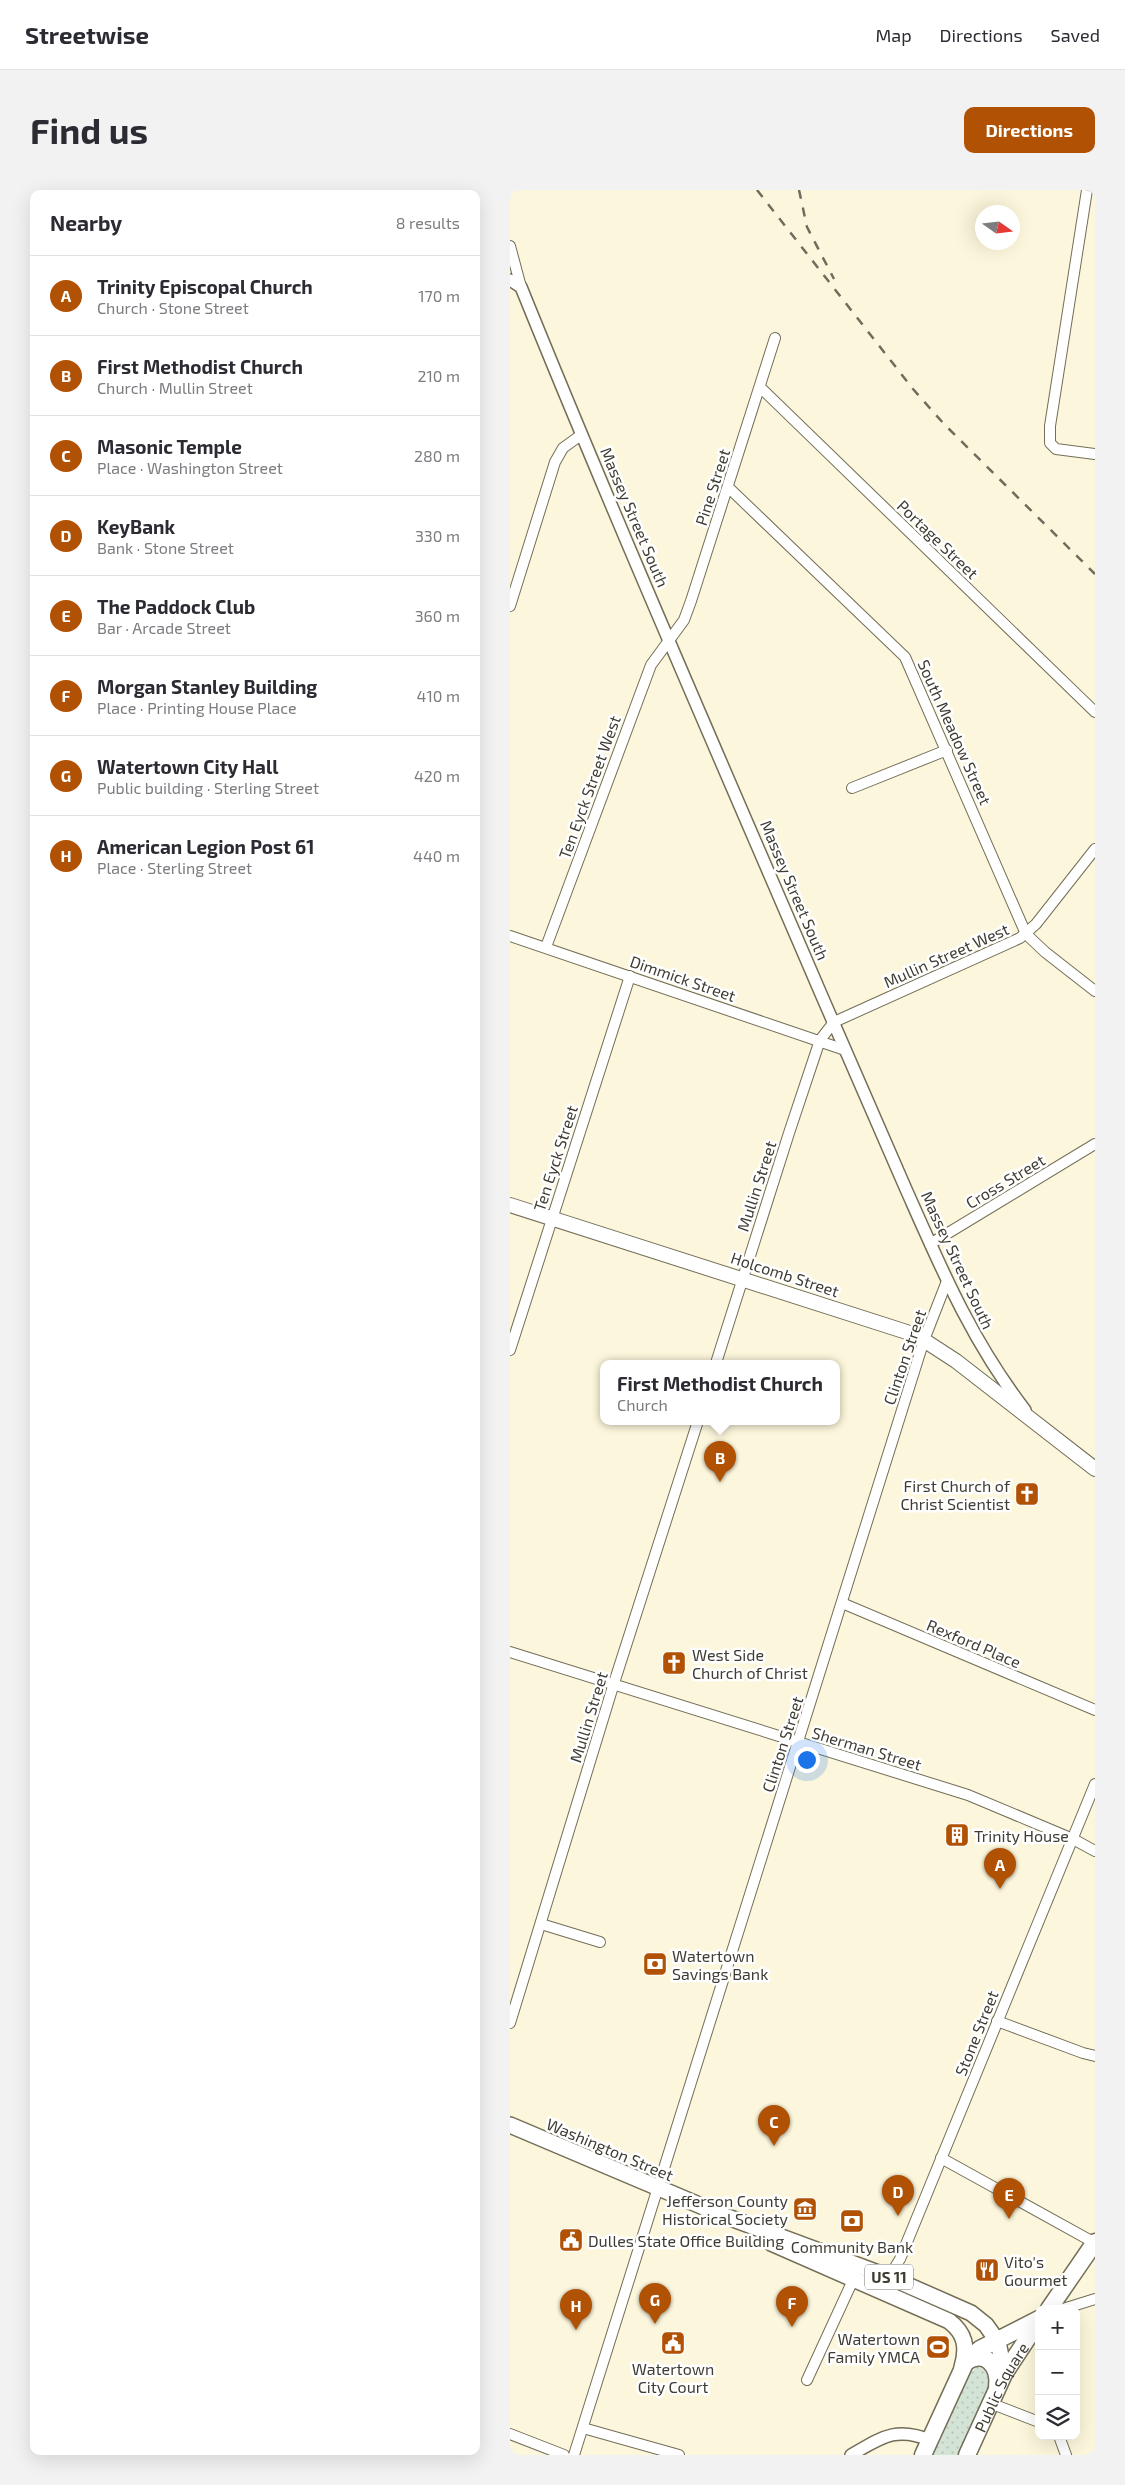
<!DOCTYPE html>
<meta charset="utf-8">
<style>
:root{--surface:#fff;--page:#f2f2f3;--text:#2b2b33;--muted:#7c7c81;--line:#e1e1e2;--accent:#b05104}
body{margin:0;font-family:"Exo 2",sans-serif;background:var(--page);color:var(--text)}
.controls{position:absolute;right:15px;bottom:15px;display:grid;overflow:hidden;border-radius:10px;box-shadow:0 5px 20px #0002}
.controls button{width:45px;height:45px;display:grid;place-items:center;padding:0;border:0;border-bottom:1px solid var(--line);background:var(--surface);color:var(--text);font:25px sans-serif}
.compass{position:absolute;left:465px;top:15px;width:45px;height:45px;border-radius:50%;background:var(--surface);box-shadow:0 5px 20px #0002;rotate:104deg}
.you{position:absolute;left:296px;top:1569px;width:18px;height:18px;margin:-12px;border:4px solid #fff;border-radius:50%;background:#1a73e8;box-shadow:0 0 0 8px #1a73e833}
.badge{display:grid;place-items:center;width:32px;height:32px;border-radius:50%;background:var(--accent);color:#fff;font-size:16px;font-weight:700}
.pin{position:absolute;translate:-50% -41px;filter:drop-shadow(0 1px 2px #0008)}
.pin::after{content:'';position:absolute;top:26px;width:18px;height:15px;background:inherit;clip-path:polygon(0 0,100% 0,50% 100%)}
.popup{position:absolute;left:90px;top:1170px;width:240px;height:65px;box-sizing:border-box;display:grid;place-content:center;border-radius:10px;background:var(--surface);filter:drop-shadow(0 1px 4px #0005);font-size:16px;white-space:nowrap;color:var(--muted)}
.popup b{font-size:19px;color:var(--text)}
.popup::after{content:'';position:absolute;left:50%;top:100%;margin-left:-10px;border:10px solid transparent;border-top-color:var(--surface)}
.list{margin:0;padding:0;list-style:none}
h2{display:flex;justify-content:space-between;align-items:center;height:65px;margin:0;padding:0 20px;font-size:21px}
h2 small{font-size:16px;font-weight:400;color:var(--muted)}
.list li{display:grid;grid-template-columns:32px 1fr auto;gap:15px;align-items:center;box-sizing:border-box;height:80px;padding:0 20px;border-top:1px solid var(--line)}
.list b{display:block;font-size:19px;white-space:nowrap}
.list p{margin:0;font-size:16px;white-space:nowrap;color:var(--muted)}
.list em{font-size:16px;font-style:normal;color:var(--muted)}
.icon{flex:none;width:28px;height:28px;fill:none;stroke:currentColor;stroke-width:2;stroke-linecap:round;stroke-linejoin:round}
.map{position:relative;flex:none;width:585px;height:2265px;overflow:hidden;border-radius:10px}
header{display:flex;align-items:center;gap:30px;box-sizing:border-box;height:70px;padding:0 25px;background:var(--surface);border-bottom:1px solid var(--line)}
header strong{font-size:24px}
nav{display:flex;gap:28px;margin-inline-start:auto;font-size:18px}
.intro{display:flex;align-items:center;justify-content:space-between;box-sizing:border-box;height:120px;padding:0 30px}
h1{margin:0;font-size:35px}
.button{padding:12px 22px;border-radius:10px;background:var(--accent);color:#fff;font-size:18px;font-weight:700}
main{display:flex;gap:30px;padding:0 30px}
aside{flex:1;background:var(--surface);border-radius:10px;box-shadow:0 5px 20px #0002}
.map>svg:first-child{display:block}
</style>
<header>
<strong>Streetwise</strong>
<nav><a>Map</a><a>Directions</a><a>Saved</a></nav>
</header>
<div class="intro"><h1>Find us</h1><a class="button">Directions</a></div>
<main>
<aside>
<h2>Nearby<small>8 results</small></h2>
<ul class="list">
<li><span class="badge">A</span><div><b>Trinity Episcopal Church</b><p>Church · Stone Street</p></div><em>170 m</em></li>
<li><span class="badge">B</span><div><b>First Methodist Church</b><p>Church · Mullin Street</p></div><em>210 m</em></li>
<li><span class="badge">C</span><div><b>Masonic Temple</b><p>Place · Washington Street</p></div><em>280 m</em></li>
<li><span class="badge">D</span><div><b>KeyBank</b><p>Bank · Stone Street</p></div><em>330 m</em></li>
<li><span class="badge">E</span><div><b>The Paddock Club</b><p>Bar · Arcade Street</p></div><em>360 m</em></li>
<li><span class="badge">F</span><div><b>Morgan Stanley Building</b><p>Place · Printing House Place</p></div><em>410 m</em></li>
<li><span class="badge">G</span><div><b>Watertown City Hall</b><p>Public building · Sterling Street</p></div><em>420 m</em></li>
<li><span class="badge">H</span><div><b>American Legion Post 61</b><p>Place · Sterling Street</p></div><em>440 m</em></li>
</ul>
</aside>
<div class="map">
<svg width="585" height="2265" viewBox="0 0 585 2265">
<defs>
<pattern id="park-dots" width="8" height="8" patternUnits="userSpaceOnUse" patternTransform="scale(1.25)"><rect width="8" height="8" fill="#d3e4d6"/><path d="M2 2h.1M6 6h.1" fill="none" stroke="#b6c4b8" stroke-width="1.8" stroke-linecap="round"/></pattern>
</defs>
<rect width="100%" height="100%" fill="#fcf6dc"/>
<polygon fill="url(#park-dots)" points="467,2177 477,2180 479,2194 477,2201 449,2265 421,2265 456,2187"/>
<g fill="none" stroke-linecap="round" stroke-linejoin="round">
<defs>
<g id="minor">
<polyline points="577,0 540,236 540,253 546,259 585,264"/>
<polyline points="0,56 11,97"/>
<polyline points="251,198 585,522"/>
<polyline points="218,297 395,467 516,744 535,762 585,801"/>
<polyline points="0,416 45,272 53,258 71,245"/>
<polyline points="342,598 437,560"/>
<polyline points="0,746 335,860"/>
<polyline points="36,757 141,475 174,430 181,411 265,148"/>
<polyline points="420,1054 585,954"/>
<polyline points="0,1160 120,786"/>
<polyline points="206,1173 279,943 310,850 324,832 510,748 526,734 585,659"/>
<polyline points="332,1413 585,1520"/>
<polyline points="0,1462 458,1605 563,1649 585,1661"/>
<polyline points="31,1734 90,1752"/>
<polyline points="487,1831 573,1863 585,1866"/>
<polyline points="0,1833 104,1493 188,1231"/>
<polyline points="431,1968 585,2053"/>
<polyline points="376,2092 390,2069 585,1594"/>
<polyline points="553,2119 585,2109"/>
<polyline points="297,2190 343,2090"/>
<polyline points="480,2213 529,2232"/>
<polyline points="73,2238 169,2265"/>
<polyline points="0,2244 54,2265"/>
<polyline points="549,2246 556,2265"/>
<polyline points="64,2265 414,1150 437,1091"/>
</g>
<g id="tertiary">
<path d="M0,90L11,97C107,334 210,569 311,804C339,869 367,933 395,997C431,1078 461,1150 515,1220"/>
<path d="M341,2265C371,2248 385,2236 420,2250"/>
</g>
<polyline id="secondary" points="0,1015 406,1145 446,1171 585,1279"/>
<g id="primary">
<polyline points="0,1935 215,2026 379,2087 461,2123 476,2135 488,2152 492,2171 488,2194"/>
<path d="M261,2053L439,2131C455,2143 458,2157 452,2177"/>
</g>
<g id="trunk">
<polyline points="539,2119 585,2052"/>
<path d="M456,2172C476,2159 490,2177 487,2197"/>
<polyline points="413,2265 457,2169 470,2159 529,2129"/>
<path id="s1" d="M457,2265L494,2184L527,2134"/>
</g>
</defs>
<use href="#minor" stroke="#736e57" stroke-width="12"/>
<use href="#tertiary" stroke="#736e57" stroke-width="14"/>
<use href="#secondary" stroke="#736e57" stroke-width="16"/>
<use href="#primary" stroke="#736e57" stroke-width="18"/>
<use href="#trunk" stroke="#736e57" stroke-width="19"/>
<use href="#minor" stroke="#fff" stroke-width="10"/>
<use href="#tertiary" stroke="#fff" stroke-width="11"/>
<use href="#secondary" stroke="#fff" stroke-width="14"/>
<use href="#primary" stroke="#fff" stroke-width="15"/>
<use href="#trunk" stroke="#fff" stroke-width="16"/>
<g stroke="#6f6c5e" stroke-width="2.5" stroke-dasharray="9 9" stroke-linecap="butt">
<polyline points="247,0 403,199 434,234 585,384"/>
<polyline points="289,0 297,37 324,89"/>
</g>
</g>
<defs>
<symbol id="church-square" viewBox="-11 -11 22 22"><rect x="-9" y="-9" width="18" height="18" rx="4" fill="#b05104" stroke="#fff"/><path d="M-1.2-6h2.4v3.5h3.3v2.4h-3.3V6h-2.4V-.1h-3.3v-2.4h3.3Z" fill="#fff"/></symbol>
<symbol id="building-square" viewBox="-11 -11 22 22"><rect x="-9" y="-9" width="18" height="18" rx="4" fill="#b05104" stroke="#fff"/><path d="M-4-6H4V6H1V3H-1V6H-4ZM-2.5-4.3h1.7v1.8h-1.7ZM.8-4.3h1.7v1.8H.8ZM-2.5-1h1.7V.8h-1.7ZM.8-1h1.7V.8H.8Z" fill="#fff"/></symbol>
<symbol id="bank-square" viewBox="-11 -11 22 22"><rect x="-9" y="-9" width="18" height="18" rx="4" fill="#b05104" stroke="#fff"/><path d="M-6-4H6V4H-6ZM0-2.3a2.3 2.3 0 1 0 0 4.6a2.3 2.3 0 1 0 0-4.6Z" fill="#fff"/></symbol>
<symbol id="museum-square" viewBox="-11 -11 22 22"><rect x="-9" y="-9" width="18" height="18" rx="4" fill="#b05104" stroke="#fff"/><path d="M0-6L6-3V-2H-6V-3ZM-5-1h2V3h-2ZM-1-1h2V3h-2ZM3-1h2V3H3ZM-6 4H6V6H-6Z" fill="#fff"/></symbol>
<symbol id="civic-square" viewBox="-11 -11 22 22"><rect x="-9" y="-9" width="18" height="18" rx="4" fill="#b05104" stroke="#fff"/><path d="M-.6-6.5H3V-4.5H.6V-3L4-1V1h2V6H-6V1h2V-1L-.6-3ZM-1.2 2.5V6h2.4V2.5Z" fill="#fff"/></symbol>
<symbol id="restaurant-square" viewBox="-11 -11 22 22"><rect x="-9" y="-9" width="18" height="18" rx="4" fill="#b05104" stroke="#fff"/><path d="M-5-6h1v4h1v-4h1v4h1v-4h1v5L-1.5 .5V6h-2V.5L-5-1ZM5-6V6H3V1.5H1.5Q1.5-4 5-6Z" fill="#fff"/></symbol>
<symbol id="stadium-square" viewBox="-11 -11 22 22"><rect x="-9" y="-9" width="18" height="18" rx="4" fill="#b05104" stroke="#fff"/><path d="M0-5a6.5 5 0 1 0 0 10a6.5 5 0 1 0 0-10ZM-3.5-1.8h7v3.6h-7Z" fill="#fff"/></symbol>
</defs>
<g fill-rule="evenodd">
<use href="#church-square" x="503" y="1290" width="28" height="28"/>
<use href="#church-square" x="150" y="1459" width="28" height="28"/>
<use href="#building-square" x="433" y="1631" width="28" height="28"/>
<use href="#bank-square" x="131" y="1760" width="28" height="28"/>
<use href="#museum-square" x="281" y="2005" width="28" height="28"/>
<use href="#bank-square" x="328" y="2017" width="28" height="28"/>
<use href="#civic-square" x="47" y="2036" width="28" height="28"/>
<use href="#restaurant-square" x="463" y="2066" width="28" height="28"/>
<use href="#civic-square" x="149" y="2139" width="28" height="28"/>
<use href="#stadium-square" x="414" y="2143" width="28" height="28"/>
</g>
<g text-anchor="middle" dominant-baseline="central" stroke-width="5" stroke-linejoin="round" paint-order="stroke">
<rect fill="#fff" stroke="#797770" stroke-width="1" x="355" y="2074.5" width="48" height="25" rx="4"/>
<g font-size="15" font-weight="bold" fill="#3f3d33">
<text x="379" y="2087">US 11</text>
</g>
<g font-size="16" fill="#3f3d33" stroke="#fff">
<text transform="translate(202 297) rotate(-72)">Pine Street</text>
<text transform="translate(125 327) rotate(67)">Massey Street South</text>
<text transform="translate(428 349) rotate(44)">Portage Street</text>
<text transform="translate(445 542) rotate(66)">South Meadow Street</text>
<text transform="translate(79 597) rotate(-70)">Ten Eyck Street West</text>
<text transform="translate(285 700) rotate(67)">Massey Street South</text>
<text transform="translate(436 765) rotate(-24)">Mullin Street West</text>
<text transform="translate(173 788) rotate(19)">Dimmick Street</text>
<text transform="translate(45 968) rotate(-72)">Ten Eyck Street</text>
<text transform="translate(495 991) rotate(-31)">Cross Street</text>
<text transform="translate(246 996) rotate(-72)">Mullin Street</text>
<text transform="translate(448 1070) rotate(65)">Massey Street South</text>
<text transform="translate(275 1084) rotate(18)">Holcomb Street</text>
<text transform="translate(394 1167) rotate(-71)">Clinton Street</text>
<text transform="translate(464 1453) rotate(23)">Rexford Place</text>
<text transform="translate(78 1527) rotate(-73)">Mullin Street</text>
<text transform="translate(272 1554) rotate(-72)">Clinton Street</text>
<text transform="translate(357 1558) rotate(17)">Sherman Street</text>
<text transform="translate(466 1843) rotate(-68)">Stone Street</text>
<text transform="translate(100 1959) rotate(23)">Washington Street</text>
<text stroke="none"><textPath href="#s1" startOffset="76">Public Square</textPath></text>
</g>
<g font-size="16" fill="#3f3d33" stroke="#fff" text-anchor="start">
<text x="500" y="1295" text-anchor="end">First Church of<tspan x="500" dy="18">Christ Scientist</tspan></text>
<text x="182" y="1464">West Side<tspan x="182" dy="18">Church of Christ</tspan></text>
<text x="464" y="1645">Trinity House</text>
<text x="162" y="1765">Watertown<tspan x="162" dy="18">Savings Bank</tspan></text>
<text x="278" y="2010" text-anchor="end">Jefferson County<tspan x="278" dy="18">Historical Society</tspan></text>
<text x="78" y="2050">Dulles State Office Building</text>
<text x="342" y="2056" text-anchor="middle">Community Bank</text>
<text x="494" y="2071">Vito's<tspan x="494" dy="18">Gourmet</tspan></text>
<text x="410" y="2148" text-anchor="end">Watertown<tspan x="410" dy="18">Family YMCA</tspan></text>
<text x="163" y="2178" text-anchor="middle">Watertown<tspan x="163" dy="18">City Court</tspan></text>
</g>
</g>
</svg>
<div class="controls">
<button>+</button>
<button>−</button>
<button><svg class="icon" aria-label="layers" viewBox="0 0 24 24"><path d="M12 4l9 5-9 5-9-5zM3 14l9 5 9-5"/></svg></button>
</div>
<svg class="compass" viewBox="-18 -18 36 36"><path d="M0-13l5 13h-10z" fill="#e53935"/><path d="M0 13l5-13h-10z" fill="#7c7c81"/></svg>
<div class="you"></div>
<div class="pin badge" style="left:490px;top:1699px">A</div>
<div class="pin badge" style="left:210px;top:1292px">B</div>
<div class="popup"><b>First Methodist Church</b>Church</div>
<div class="pin badge" style="left:264px;top:1956px">C</div>
<div class="pin badge" style="left:388px;top:2026px">D</div>
<div class="pin badge" style="left:499px;top:2029px">E</div>
<div class="pin badge" style="left:282px;top:2137px">F</div>
<div class="pin badge" style="left:145px;top:2134px">G</div>
<div class="pin badge" style="left:66px;top:2140px">H</div>
</div>
</main>
